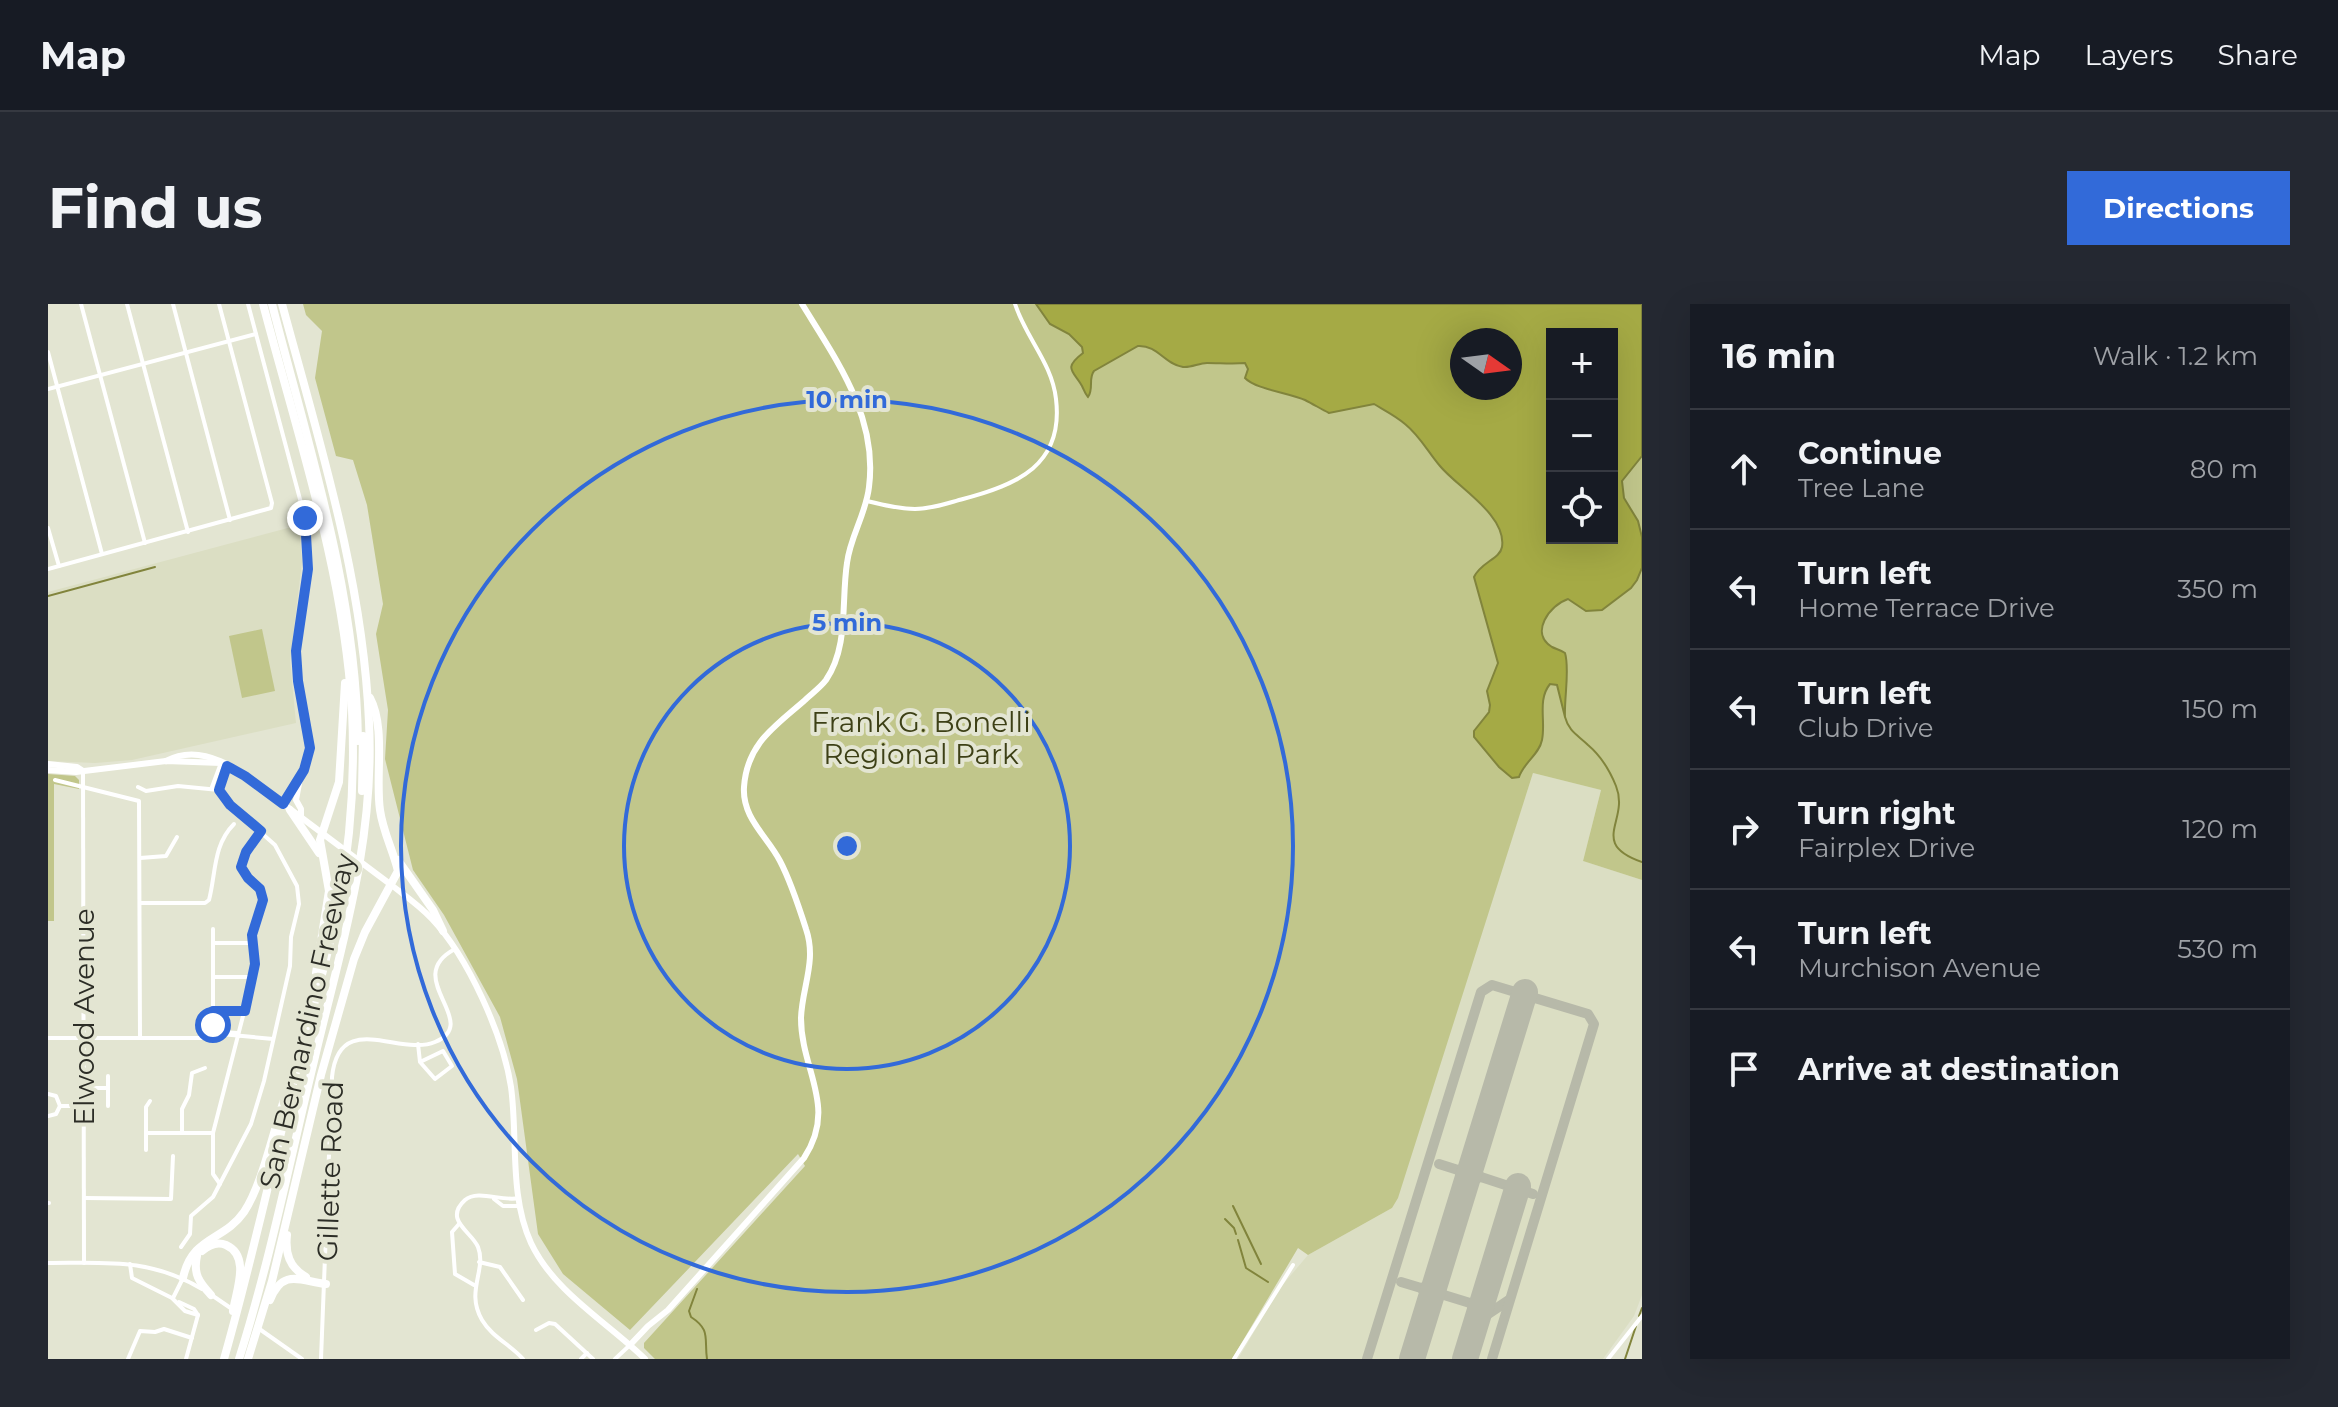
<!DOCTYPE html>
<meta charset="utf-8">
<style>
:root{--surface:#171b24;--page:#242831;--text:#f1f3f6;--muted:#9ea1a6;--line:#363941;--accent:#326ad9}
body{margin:0;font-family:Montserrat,sans-serif;background:var(--page);color:var(--text)}
.controls{position:absolute;right:24px;top:24px;display:grid;overflow:hidden;border-radius:0px;box-shadow:0 8px 32px #0002}
.controls button{width:72px;height:72px;display:grid;place-items:center;padding:0;border:0;border-bottom:2px solid var(--line);background:var(--surface);color:var(--text);font:40px sans-serif}
.compass{position:absolute;left:1402px;top:24px;width:72px;height:72px;border-radius:50%;background:var(--surface);box-shadow:0 8px 32px #0002;rotate:104deg}
.stop{position:absolute;width:24px;height:24px;margin:-18px;border:6px solid #326ad9;border-radius:50%;background:#fff}
.stop.end{background:#326ad9;border-color:#fff;box-shadow:0 2px 8px #0008}
.list{margin:0;padding:0;list-style:none}
h2{display:flex;justify-content:space-between;align-items:center;height:104px;margin:0;padding:0 32px;font-size:34px}
h2 small{font-size:26px;font-weight:400;color:var(--muted)}
.list li{display:grid;grid-template-columns:52px 1fr auto;gap:24px;align-items:center;box-sizing:border-box;height:120px;padding:0 32px;border-top:2px solid var(--line)}
.list b{display:block;font-size:30px;white-space:nowrap}
.list p{margin:0;font-size:26px;white-space:nowrap;color:var(--muted)}
.list em{font-size:26px;font-style:normal;color:var(--muted)}
.icon{flex:none;width:44px;height:44px;fill:none;stroke:currentColor;stroke-width:2;stroke-linecap:round;stroke-linejoin:round}
.map{position:relative;flex:none;width:1594px;height:1055px;overflow:hidden;border-radius:0px}
header{display:flex;align-items:center;gap:48px;box-sizing:border-box;height:112px;padding:0 40px;background:var(--surface);border-bottom:2px solid var(--line)}
header strong{font-size:38px}
nav{display:flex;gap:44px;margin-inline-start:auto;font-size:28px}
.intro{display:flex;align-items:center;justify-content:space-between;box-sizing:border-box;height:192px;padding:0 48px}
h1{margin:0;font-size:56px}
.button{padding:20px 36px;border-radius:0px;background:var(--accent);color:#fff;font-size:28px;font-weight:700}
main{display:flex;gap:48px;padding:0 48px}
aside{flex:1;background:var(--surface);border-radius:0px;box-shadow:0 8px 32px #0002}
.map>svg:first-child{display:block}
</style>
<header>
<strong>Map</strong>
<nav><a>Map</a><a>Layers</a><a>Share</a></nav>
</header>
<div class="intro"><h1>Find us</h1><a class="button">Directions</a></div>
<main>
<div class="map">
<svg width="1594" height="1055" viewBox="0 0 1594 1055">
<rect width="100%" height="100%" fill="#e3e5d2"/>
<g fill="#dbdec3">
<polygon points="251,221 254,258 242,357 248,419 84,456 47,459 0,457 0,288"/>
<polygon points="1485,469 1553,486 1535,557 1594,576 1594,991 1586,1012 1555,1055 1190,1055 1232,984 1260,951 1344,904"/>
</g>
<g fill="#c1c68b" fill-rule="evenodd">
<path d="M255,0H1594V576L1535,557L1553,486L1485,469L1350,894L1344,904L1260,951L1250,944L1184,1055H607L596,1044V1039L757,862L750,850L582,1026L515,970L490,930L469,775L452,713L396,611L365,566L337,455L340,406L328,330L335,300L319,201L305,156L288,152L267,74L274,27L258,11ZM1504,30H1564V234H1504ZM1414,36H1462V84H1414Z"/>
<polygon points="214,325 227,387 194,394 181,332"/>
<polygon points="0,470 27,472 31,476 31,485 6,480 6,617 0,617"/>
</g>
<path fill="#a5aa45" stroke="#81843c" stroke-width="2" fill-rule="evenodd" d="M988,0H1594V152L1574,177L1576,194L1590,217L1594,233V264L1589,276L1583,284L1554,306L1538,307L1520,295C1502,301 1481,329 1504,343C1508,345 1513,346 1517,349C1522,365 1516,394 1517,413L1509,381L1502,380C1489,396 1498,417 1494,436C1491,451 1476,458 1471,473L1464,474L1451,463L1426,433V427L1441,408L1442,401L1439,387L1450,359L1426,273C1433,258 1452,255 1454,243C1459,211 1409,183 1392,162C1380,148 1372,132 1357,120C1348,112 1336,106 1326,100L1281,109C1273,105 1265,100 1257,96C1241,89 1207,85 1197,74L1200,65L1197,59C1185,60 1172,59 1159,59C1151,59 1143,64 1135,63C1116,60 1110,41 1090,42L1046,67C1040,74 1046,85 1040,93C1037,90 1036,86 1034,82C1026,67 1014,65 1035,49L1034,43L1021,30L1002,20ZM1564,30V234H1504V30ZM1462,36V84H1414V36Z"/>
<g fill="none" stroke-linecap="round" stroke-linejoin="round">
<g stroke="#81843c" stroke-width="2">
<polyline points="0,292 107,263"/>
<path d="M1517,413C1521,428 1530,431 1540,441C1553,452 1562,467 1568,482C1582,517 1540,539 1594,558"/>
<polyline points="1185,902 1213,960"/>
<polyline points="1177,915 1186,924 1188,930"/>
<polyline points="1190,936 1198,964 1220,978"/>
<path d="M649,985L641,1007L643,1013C663,1026 656,1034 659,1055"/>
<polyline points="1591,1012 1594,1004"/>
<polyline points="1577,1055 1588,1022"/>
</g>
<g stroke="#b7b9a9" stroke-width="10">
<polygon points="1424,859 1427,868 1433,873 1423,875 1417,881 1415,872 1410,866 1418,864"/>
<polyline points="1391,860 1410,866"/>
<polyline points="1433,873 1485,890"/>
<polygon points="1389,974 1390,986 1396,991 1387,992 1381,999 1379,990 1373,984 1383,981"/>
<polyline points="1353,978 1373,984"/>
<polyline points="1396,991 1422,999"/>
<polyline points="1428,1018 1461,996"/>
<polyline points="1428,1019 1429,1008 1422,999 1429,998 1437,989"/>
<polyline points="1319,1055 1433,688 1444,681 1540,710 1546,720 1444,1055"/>
</g>
<g stroke="#b7b9a9" stroke-width="26">
<polyline points="1364,1055 1477,688"/>
<polyline points="1417,1055 1470,882"/>
</g>
<g stroke="#fff" stroke-width="4">
<polyline points="33,0 97,239"/>
<polyline points="79,0 140,228"/>
<polyline points="125,0 182,216"/>
<polyline points="200,0 257,214 260,265 248,347 250,377 262,444 256,466 235,500"/>
<polyline points="0,48 54,250"/>
<polyline points="0,85 208,30"/>
<path d="M819,197C835,201 851,205 867,205C884,205 900,199 915,195C969,181 1016,161 1008,95C1004,59 978,34 967,0"/>
<polyline points="0,224 11,262"/>
<polyline points="0,265 223,204 224,199 171,0"/>
<polyline points="35,467 36,959"/>
<polyline points="7,476 91,497 92,734"/>
<polyline points="90,483 98,487 130,482 171,486 182,501 227,541 249,582 251,600 243,633 242,662 216,777 203,820 165,893 143,912 142,930 133,943"/>
<polyline points="164,483 173,459"/>
<polyline points="171,486 179,462"/>
<polyline points="92,554 118,552 129,533"/>
<path d="M92,599H157L161,596C168,569 165,541 186,520"/>
<polyline points="166,639 204,639"/>
<polyline points="165,673 205,673"/>
<polyline points="165,707 197,707"/>
<polyline points="165,721 165,625"/>
<polyline points="173,730 225,735"/>
<polyline points="0,734 159,734 175,728 189,729 191,732"/>
<polyline points="370,740 372,758 387,775 404,762 395,747 372,758"/>
<polyline points="36,784 60,784"/>
<polyline points="0,790 8,792 12,802"/>
<polyline points="12,802 36,802"/>
<polyline points="60,802 60,772"/>
<polyline points="0,812 8,810 12,802"/>
<polyline points="98,829 165,829"/>
<polyline points="134,829 134,805 141,791 144,769 157,764"/>
<polyline points="98,846 98,803 102,797"/>
<polyline points="172,880 165,870 165,829 205,673 208,655 204,631 215,596 212,585 195,569 194,556 213,527"/>
<polyline points="37,894 123,895 125,852"/>
<path d="M471,894C454,898 430,885 417,896C395,916 424,928 430,943C439,966 417,987 434,1016C444,1033 463,1041 475,1055"/>
<polyline points="446,895 455,902 472,902"/>
<polyline points="0,899 1,899"/>
<polyline points="411,920 404,928 407,970 426,981"/>
<polyline points="431,958 452,963 475,996"/>
<path d="M0,959C58,959 102,954 154,985"/>
<polyline points="82,960 84,974 124,994 137,1007 150,1011"/>
<polyline points="165,992 184,1005"/>
<polyline points="125,994 135,974"/>
<polyline points="131,998 146,1005 150,1011"/>
<polyline points="210,1024 254,1055"/>
<polyline points="488,1026 501,1019 507,1020 545,1055"/>
<polyline points="80,1055 92,1027 107,1028 116,1025 144,1034"/>
<polyline points="138,1055 150,1011"/>
<path d="M273,1055L284,773C291,705 352,753 387,738C435,718 352,674 407,645"/>
<polyline points="533,1055 539,1049"/>
<polyline points="567,1055 582,1041"/>
<polyline points="1186,1055 1245,961"/>
<polyline points="1560,1055 1594,1012"/>
</g>
<g stroke="#fff" stroke-width="6">
<path d="M118,457C158,435 200,473 230,496C267,524 305,552 342,580C356,591 371,601 384,615C420,653 455,731 463,783C470,834 461,891 483,939C506,988 559,1018 597,1055"/>
<polyline points="0,460 29,463 35,467"/>
<polyline points="0,466 28,468 118,457 173,459"/>
<polyline points="252,474 248,496 253,505 253,514"/>
<path d="M582,1041L600,1022L620,1006L756,854C790,802 753,767 753,714C754,683 769,657 758,625C751,603 743,578 732,557C719,532 694,514 696,483C699,440 726,423 756,397C763,390 772,384 778,376C801,342 793,298 799,259C802,233 818,210 821,183C830,113 789,57 754,0"/>
</g>
<g stroke="#fff" stroke-width="8">
<path d="M224,0C261,144 308,287 310,437"/>
<polyline points="314,487 315,432"/>
<polyline points="242,506 271,549"/>
<polyline points="350,556 385,606 395,627"/>
<polyline points="269,680 268,669 281,587 272,536 291,478 297,379"/>
<path d="M239,931C237,949 241,963 258,973"/>
<path d="M154,947C161,941 169,937 178,941C203,952 188,987 185,1007"/>
<path d="M149,952C145,970 151,978 163,991"/>
<path d="M135,974C144,932 176,937 196,908C214,881 225,828 236,796"/>
<path d="M222,996C235,964 252,977 278,980"/>
<path d="M176,1055C202,964 222,872 245,780C260,719 279,660 291,598C303,535 307,470 304,406C296,268 250,133 215,0"/>
<path d="M191,1055C222,957 242,856 266,757C293,642 327,539 321,418C315,275 271,137 234,0"/>
<path d="M200,1055L224,977L273,771L306,655L317,628L350,567C345,546 335,528 332,506C327,473 338,424 322,394"/>
</g>
</g>
<g fill="none" stroke-linecap="round" stroke-linejoin="round">
<polyline stroke="#326ad9" stroke-width="10" points="165,721 165,707 197,707 207,660 204,631 215,596 212,585 200,574 193,563 198,548 213,527 182,501 171,486 179,462 197,472 235,500 256,466 262,444 250,377 248,347 260,265 257,214"/>
</g>
<g fill="none" stroke="#326ad9" stroke-width="4">
<circle cx="799" cy="542" r="223"/>
<circle cx="799" cy="542" r="446"/>
</g>
<g text-anchor="middle" dominant-baseline="central" stroke-width="8" stroke-linejoin="round" paint-order="stroke">
<g font-size="28" fill="#3d4016" stroke="#e3e5d2">
<text x="873" y="418">Frank G. Bonelli<tspan x="873" dy="32">Regional Park</tspan></text>
</g>
<g font-size="28" fill="#2c2d26" stroke="#e3e5d2">
<text transform="translate(36 713) rotate(-90)">Elwood Avenue</text>
<text transform="translate(259 717) rotate(-77)">San Bernardino Freeway</text>
<text transform="translate(282 867) rotate(-88)">Gillette Road</text>
</g>
</g>
<circle cx="799" cy="542" r="12" fill="#326ad9" stroke="#e3e5d2" stroke-width="4"/>
<g font-size="24" text-anchor="middle" font-weight="bold" fill="#326ad9" stroke="#e3e5d2" stroke-width="8" stroke-linejoin="round" paint-order="stroke">
<text x="799" y="104">10 min</text>
<text x="799" y="327">5 min</text>
</g>
</svg>
<div class="controls">
<button>+</button>
<button>−</button>
<button><svg class="icon" aria-label="locate" viewBox="0 0 24 24"><circle cx="12" cy="12" r="6"/><path d="M12 2v4M12 18v4M2 12h4M18 12h4"/></svg></button>
</div>
<svg class="compass" viewBox="-18 -18 36 36"><path d="M0-13l5 13h-10z" fill="#e53935"/><path d="M0 13l5-13h-10z" fill="#9ea1a6"/></svg>
<div class="stop" style="left:165px;top:721px"></div>
<div class="stop end" style="left:257px;top:214px"></div>
</div>
<aside>
<h2>16 min<small>Walk · 1.2 km</small></h2>
<ul class="list">
<li><svg class="icon" aria-label="ahead" viewBox="0 0 24 24"><path d="M12 20V5M6 11l6-6 6 6"/></svg><div><b>Continue</b><p>Tree Lane</p></div><em>80 m</em></li>
<li><svg class="icon" aria-label="left" viewBox="0 0 24 24"><path d="M17 20v-9H6M10 6l-5 5 5 5"/></svg><div><b>Turn left</b><p>Home Terrace Drive</p></div><em>350 m</em></li>
<li><svg class="icon" aria-label="left" viewBox="0 0 24 24"><path d="M17 20v-9H6M10 6l-5 5 5 5"/></svg><div><b>Turn left</b><p>Club Drive</p></div><em>150 m</em></li>
<li><svg class="icon" aria-label="right" viewBox="0 0 24 24"><path d="M7 20v-9h11M14 6l5 5-5 5"/></svg><div><b>Turn right</b><p>Fairplex Drive</p></div><em>120 m</em></li>
<li><svg class="icon" aria-label="left" viewBox="0 0 24 24"><path d="M17 20v-9H6M10 6l-5 5 5 5"/></svg><div><b>Turn left</b><p>Murchison Avenue</p></div><em>530 m</em></li>
<li><svg class="icon" aria-label="arrive" viewBox="0 0 24 24"><path d="M6 21V4h12l-3 4 3 4H6"/></svg><div><b>Arrive at destination</b></div></li>
</ul>
</aside>
</main>
